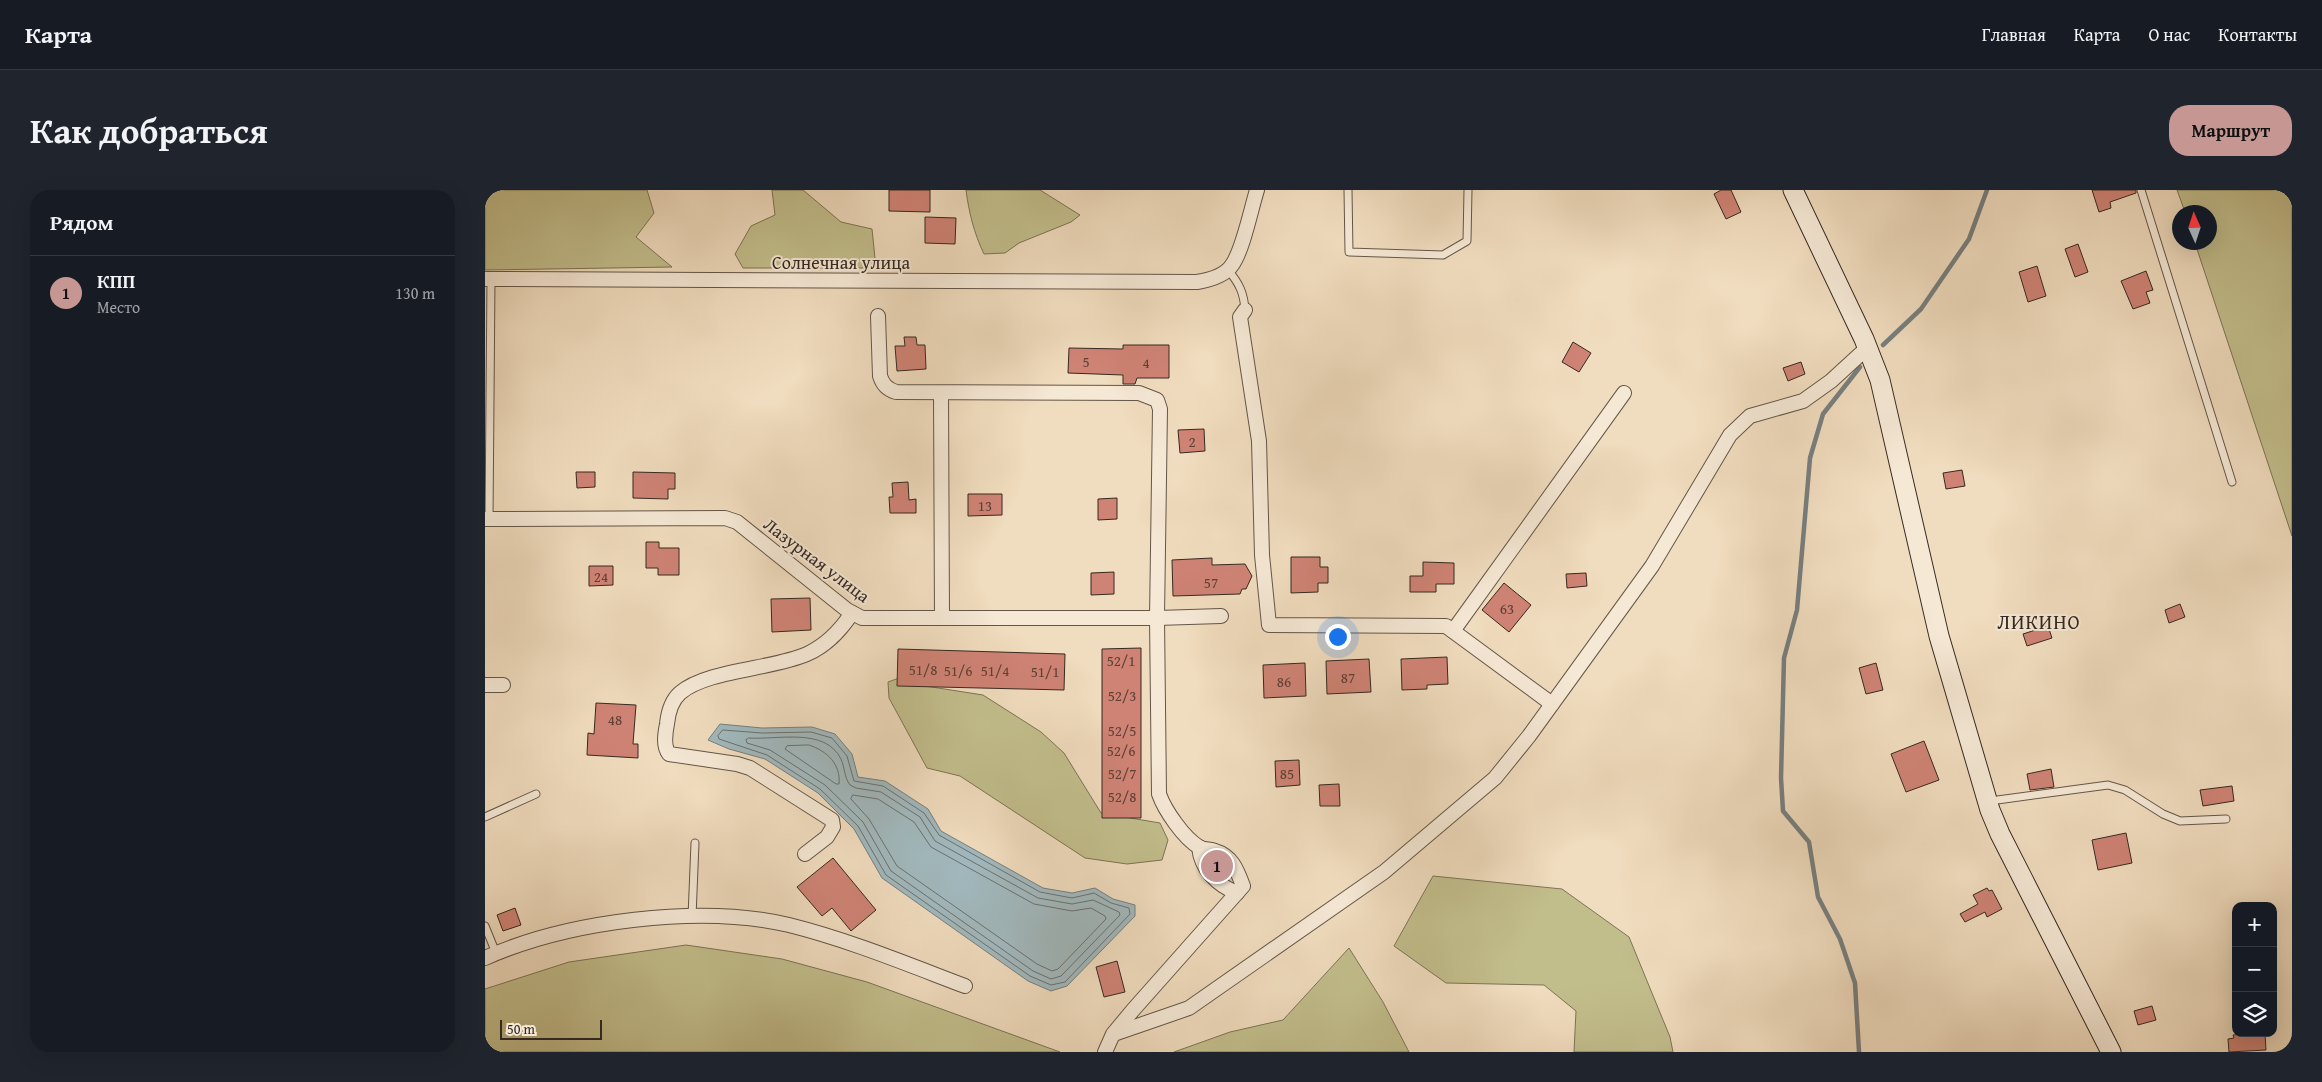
<!DOCTYPE html>
<html lang="ru">
<meta charset="utf-8">
<style>
:root{--surface:#171b24;--page:#20242c;--text:#f1f3f6;--muted:#9ea1a6;--line:#363941;--accent:#c59692}
body{margin:0;font-family:"Gentium Book Plus",serif;background:var(--page);color:var(--text)}
.controls{position:absolute;right:15px;bottom:15px;display:grid;overflow:hidden;border-radius:10px;box-shadow:0 5px 20px #0002}
.controls button{width:45px;height:45px;display:grid;place-items:center;padding:0;border:0;border-bottom:1px solid var(--line);background:var(--surface);color:var(--text);font:25px sans-serif}
.compass{position:absolute;left:1687px;top:15px;width:45px;height:45px;border-radius:50%;background:var(--surface);box-shadow:0 5px 20px #0002;rotate:357deg}
.scale{position:absolute;left:15px;bottom:12px;width:102px;box-sizing:border-box;padding-left:5px;border:2px solid #352921;border-top:0;font-size:14px;line-height:18px;white-space:nowrap;color:#352921;-webkit-text-stroke:4px #f5e8d5;paint-order:stroke}
.you{position:absolute;left:852px;top:446px;width:18px;height:18px;margin:-12px;border:4px solid #fff;border-radius:50%;background:#1a73e8;box-shadow:0 0 0 8px #1a73e833}
.badge{display:grid;place-items:center;width:32px;height:32px;border-radius:50%;background:var(--accent);color:#111;font-size:16px;font-weight:700}
.pin{position:absolute;translate:-50% -50%;border:2px solid #fff;box-shadow:0 1px 5px #0006}
.list{margin:0;padding:0;list-style:none}
h2{display:flex;justify-content:space-between;align-items:center;height:65px;margin:0;padding:0 20px;font-size:21px}
h2 small{font-size:16px;font-weight:400;color:var(--muted)}
.list li{display:grid;grid-template-columns:32px 1fr auto;gap:15px;align-items:center;box-sizing:border-box;height:75px;padding:0 20px;border-top:1px solid var(--line)}
.list b{display:block;font-size:19px;white-space:nowrap}
.list p{margin:0;font-size:16px;white-space:nowrap;color:var(--muted)}
.list em{font-size:16px;font-style:normal;color:var(--muted)}
.icon{flex:none;width:28px;height:28px;fill:none;stroke:currentColor;stroke-width:2;stroke-linecap:round;stroke-linejoin:round}
.map{position:relative;flex:none;width:1807px;height:862px;overflow:hidden;border-radius:20px}
header{display:flex;align-items:center;gap:30px;box-sizing:border-box;height:70px;padding:0 25px;background:var(--surface);border-bottom:1px solid var(--line)}
header strong{font-size:24px}
nav{display:flex;gap:28px;margin-inline-start:auto;font-size:18px}
.intro{display:flex;align-items:center;justify-content:space-between;box-sizing:border-box;height:120px;padding:0 30px}
h1{margin:0;font-size:35px}
.button{padding:12px 22px;border-radius:20px;background:var(--accent);color:#111;font-size:18px;font-weight:700}
main{display:flex;gap:30px;padding:0 30px}
aside{flex:1;background:var(--surface);border-radius:20px;box-shadow:0 5px 20px #0002}
.map>svg:first-child{display:block}
</style>
<header>
<strong>Карта</strong>
<nav><a>Главная</a><a>Карта</a><a>О нас</a><a>Контакты</a></nav>
</header>
<div class="intro"><h1>Как добраться</h1><a class="button">Маршрут</a></div>
<main>
<aside>
<h2>Рядом<small></small></h2>
<ul class="list">
<li><span class="badge">1</span><div><b>КПП</b><p>Место</p></div><em>130 m</em></li>
</ul>
</aside>
<div class="map">
<svg width="1807" height="862" viewBox="0 0 1807 862">
<rect width="100%" height="100%" fill="#f0dcbe"/>
<filter id="stains"><feTurbulence type="fractalNoise" baseFrequency=".004" numOctaves="4"/><feColorMatrix values="0 0 0 0 .2 0 0 0 0 .09 0 0 0 0 .02 0 0 0 .5 -.17"/></filter>
<radialGradient id="worn" r=".72"><stop offset=".6" stop-color="#630" stop-opacity="0"/><stop offset="1" stop-color="#630" stop-opacity=".3"/></radialGradient>
<g fill="#c2be8c" stroke="#7c7456">
<polygon points="0,0 162,0 169,23 151,47 187,77 0,80"/>
<polygon points="287,0 318,0 356,32 387,39 391,78 258,78 250,64 266,36 290,25"/>
<path d="M481,0H555L595,25L586,32L534,53L520,63L499,64C489,43 484,23 481,0Z"/>
<polygon points="1692,0 1807,0 1807,346 1710,53 1724,52 1724,22 1700,22"/>
<polygon points="414,488 421,493 498,505 556,542 579,563 616,623 675,633 683,650 677,670 642,674 600,668 475,586 442,578 404,508 403,492"/>
<polygon points="948,686 1077,699 1144,747 1185,847 1188,862 1089,862 1091,821 1059,795 961,793 909,756"/>
<polygon points="201,755 297,769 382,792 575,862 0,862 0,799 84,772"/>
<polygon points="864,758 898,812 924,862 689,862 745,842 798,830"/>
</g>
<polygon fill="#a1b8bd" stroke="#767f7f" points="235,534 277,538 327,537 350,544 367,564 373,587 400,591 443,619 456,641 558,698 587,703 610,698 628,709 650,715 650,726 582,796 566,801 543,791 397,688 369,639 333,603 280,569 244,559 223,550"/>
<g fill="none" stroke-linecap="round" stroke-linejoin="round">
<g stroke="#6b706f" stroke-width="1">
<polygon points="238,540 277,543 326,542 347,548 362,566 369,591 398,596 439,623 454,645 555,702 587,708 609,703 626,713 644,718 645,724 580,792 566,795 545,786 401,685 373,636 335,599 282,565 234,549 233,546"/>
<path d="M264,548C293,550 340,537 356,569C360,578 359,587 365,595L371,598L396,602L435,627L450,651L553,708L587,714L608,710L634,722L635,725L576,786L566,789L548,781L406,681L378,632L340,595L285,560L262,553L261,550Z"/>
<path d="M324,555C342,561 356,574 354,594H351L300,559L302,556Z"/>
<polygon points="368,605 393,609 429,632 446,657 549,714 587,721 606,718 620,726 621,729 573,779 567,781 552,774 412,676 384,629 366,609"/>
</g>
<g stroke="#767f7f" stroke-width="4.5">
<polyline points="1398,155 1436,119 1484,49 1502,0"/>
<polyline points="1374,862 1370,793 1355,749 1333,707 1324,652 1298,621 1296,588 1299,468 1312,420 1325,268 1338,224 1375,177"/>
</g>
</g>
<g fill="#cf8375" stroke="#352921">
<polygon points="404,0 445,0 445,22 404,21"/>
<polygon points="1236,0 1246,0 1256,22 1241,29 1229,4"/>
<polygon points="1607,0 1651,0 1651,3 1625,12 1626,18 1614,22"/>
<polygon points="440,27 471,28 470,54 440,53"/>
<polygon points="1593,54 1603,82 1590,87 1580,59"/>
<polygon points="1552,76 1561,106 1543,112 1534,82"/>
<polygon points="1661,81 1668,100 1661,102 1665,113 1648,119 1636,91"/>
<polygon points="419,147 431,147 432,155 440,155 441,179 412,181 410,156 420,156"/>
<polygon points="1088,152 1106,163 1094,182 1077,172"/>
<polygon points="638,155 684,155 684,188 652,188 650,194 638,194 638,185 583,183 584,158 638,159"/>
<polygon points="1316,172 1320,184 1303,191 1298,178"/>
<polygon points="719,239 720,261 695,263 693,240"/>
<polygon points="1477,280 1480,296 1461,299 1458,283"/>
<polygon points="91,282 110,282 110,297 92,298"/>
<polygon points="148,282 190,283 190,299 183,299 183,309 148,308"/>
<polygon points="423,292 424,310 431,309 431,323 405,323 404,307 408,307 407,293"/>
<polygon points="483,304 517,304 517,325 483,326"/>
<polygon points="632,308 632,329 613,330 613,309"/>
<polygon points="161,352 174,352 174,358 194,358 194,385 173,385 173,378 161,378"/>
<polygon points="806,367 835,367 835,377 843,377 843,393 833,393 833,402 806,403"/>
<polygon points="727,368 727,375 760,374 767,386 761,399 757,399 755,404 688,406 687,370"/>
<polygon points="938,372 969,373 969,394 951,394 951,402 925,402 925,386 938,386"/>
<polygon points="104,376 128,376 128,395 104,396"/>
<polygon points="629,382 629,404 606,405 606,383"/>
<polygon points="1101,383 1102,396 1082,398 1081,384"/>
<polygon points="1019,393 1046,415 1024,442 997,420"/>
<polygon points="325,408 326,440 287,442 286,409"/>
<polygon points="1695,414 1700,427 1684,433 1680,420"/>
<polygon points="1563,436 1567,448 1542,456 1538,444"/>
<polygon points="656,458 656,628 617,628 617,459"/>
<polygon points="413,459 580,464 579,500 412,496"/>
<polygon points="962,467 963,494 942,495 942,499 917,500 916,469"/>
<polygon points="884,469 886,502 842,504 841,471"/>
<polygon points="820,473 821,506 779,508 778,475"/>
<polygon points="1391,473 1398,500 1381,504 1374,478"/>
<polygon points="111,513 151,515 148,554 153,554 153,568 102,565 103,543 109,544"/>
<polygon points="1439,551 1454,590 1421,602 1406,564"/>
<polygon points="814,570 815,595 791,597 790,571"/>
<polygon points="1566,579 1569,597 1545,600 1542,584"/>
<polygon points="854,594 855,616 835,616 834,595"/>
<polygon points="1747,596 1749,611 1718,616 1715,600"/>
<polygon points="1641,643 1647,673 1613,680 1607,650"/>
<polygon points="348,668 391,720 366,741 347,718 337,726 312,697"/>
<polygon points="1502,698 1504,701 1507,700 1517,719 1502,727 1500,722 1480,732 1475,724 1493,714 1488,705"/>
<polygon points="30,718 36,735 18,741 12,725"/>
<polygon points="632,771 640,802 619,807 611,777"/>
<polygon points="1667,816 1671,830 1653,835 1649,821"/>
<polygon points="1765,843 1780,844 1781,860 1744,862 1743,849 1749,848 1748,845"/>
</g>
<g fill="none" stroke-linecap="round" stroke-linejoin="round">
<defs>
<g id="lane">
<polyline points="863,0 864,62 958,65 982,51 983,0"/>
<polyline points="1656,0 1747,292"/>
<path d="M743,80C754,93 759,103 760,120"/>
<polyline points="4,329 6,89"/>
<polyline points="1505,611 1623,595 1640,600 1678,624 1695,631 1741,629"/>
<polyline points="0,627 51,604"/>
<polyline points="207,727 210,653"/>
<polyline points="0,736 11,763"/>
</g>
<g id="street">
<path d="M0,89L712,92C724,90 740,86 747,75C758,60 766,19 772,0"/>
<polyline points="760,120 755,127 774,251 777,365 784,435 961,436 1067,514"/>
<path d="M393,126L395,186C398,195 402,199 411,202L654,203L672,210L675,219L672,428L674,604C680,621 699,648 714,657C719,660 725,659 730,661C747,666 752,680 758,696L648,820L628,844L620,862"/>
<polyline points="456,203 457,428"/>
<polyline points="0,329 240,328 252,332 362,420 377,428 672,428 736,426"/>
<polyline points="968,441 1139,203"/>
<polyline points="0,495 18,495"/>
<path d="M714,657C716,679 732,695 752,703"/>
<path d="M320,664L342,647L348,637L347,630L265,578L252,574L184,564C178,556 180,544 182,534C183,524 186,511 195,503C221,480 289,479 322,464C342,455 355,441 367,423"/>
<path d="M0,768C83,731 215,714 304,735C364,750 422,774 480,796"/>
<polyline points="629,844 704,818 899,682 1010,588 1044,546 1167,376 1245,245 1265,226 1318,211 1346,191 1382,158"/>
</g>
<polyline id="secondary" points="1308,0 1379,149 1395,190 1454,446 1505,620 1515,644 1626,862"/>
</defs>
<use href="#lane" stroke="#645648" stroke-width="9"/>
<use href="#street" stroke="#645648" stroke-width="16"/>
<use href="#secondary" stroke="#352921" stroke-width="21"/>
<use href="#lane" stroke="#f5e8d5" stroke-width="7"/>
<use href="#street" stroke="#f5e8d5" stroke-width="14"/>
<use href="#secondary" stroke="#f5e8d5" stroke-width="19"/>
</g>
<g text-anchor="middle" dominant-baseline="central" stroke-width="4" stroke-linejoin="round" paint-order="stroke">
<g font-size="15" fill="#5c4036">
<text x="601" y="171">5</text>
<text x="661" y="172">4</text>
<text x="707" y="251">2</text>
<text x="500" y="315">13</text>
<text x="116" y="386">24</text>
<text x="726" y="392">57</text>
<text x="1022" y="418">63</text>
<text x="636" y="470">52/1</text>
<text x="438" y="479">51/8</text>
<text x="473" y="480">51/6</text>
<text x="510" y="480">51/4</text>
<text x="560" y="481">51/1</text>
<text x="863" y="487">87</text>
<text x="799" y="491">86</text>
<text x="637" y="505">52/3</text>
<text x="130" y="529">48</text>
<text x="637" y="540">52/5</text>
<text x="636" y="560">52/6</text>
<text x="637" y="583">52/7</text>
<text x="802" y="583">85</text>
<text x="637" y="606">52/8</text>
</g>
<g font-size="18" fill="#352921" stroke="#f5e8d5">
<text x="356" y="72">Солнечная улица</text>
<text transform="translate(332 370) rotate(37)">Лазурная улица</text>
</g>
<g font-size="20" letter-spacing="1" fill="#352921" stroke="#f5e8d5">
<text x="1554" y="431">ЛИКИНО</text>
</g>
</g>
<rect width="100%" height="100%" filter="url(#stains)"/>
<rect width="100%" height="100%" fill="url(#worn)"/>
</svg>
<div class="controls">
<button>+</button>
<button>−</button>
<button><svg class="icon" aria-label="layers" viewBox="0 0 24 24"><path d="M12 4l9 5-9 5-9-5zM3 14l9 5 9-5"/></svg></button>
</div>
<svg class="compass" viewBox="-18 -18 36 36"><path d="M0-13l5 13h-10z" fill="#e53935"/><path d="M0 13l5-13h-10z" fill="#9ea1a6"/></svg>
<div class="scale">50 m</div>
<div class="you"></div>
<div class="pin badge" style="left:732px;top:676px">1</div>
</div>
</main>
